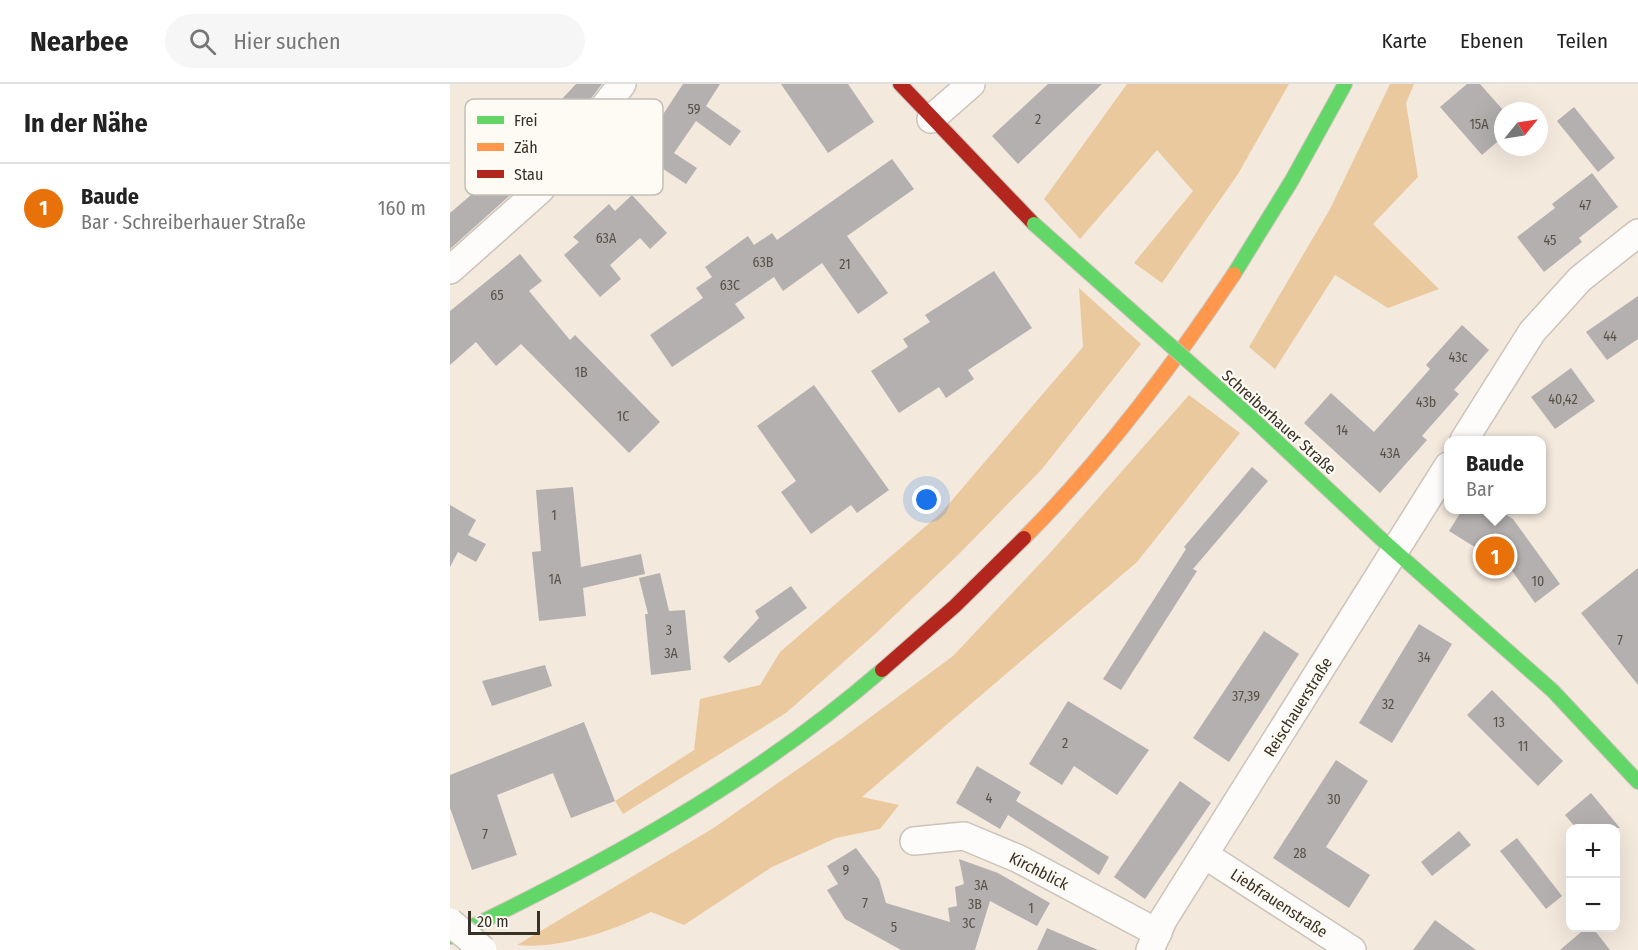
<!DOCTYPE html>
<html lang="de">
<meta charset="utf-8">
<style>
:root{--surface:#fff;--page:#f6f6f6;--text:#222;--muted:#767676;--line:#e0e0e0;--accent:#0b8043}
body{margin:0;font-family:"Fira Sans Condensed",sans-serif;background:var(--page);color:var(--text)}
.controls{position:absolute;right:18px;bottom:18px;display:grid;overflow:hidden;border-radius:12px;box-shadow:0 6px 24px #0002}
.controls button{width:54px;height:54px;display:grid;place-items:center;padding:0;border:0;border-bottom:2px solid var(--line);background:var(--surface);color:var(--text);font:30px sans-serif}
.compass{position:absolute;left:1044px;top:18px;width:54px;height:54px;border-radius:50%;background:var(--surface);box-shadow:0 6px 24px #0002;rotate:60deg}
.scale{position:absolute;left:18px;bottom:15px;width:72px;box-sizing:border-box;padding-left:6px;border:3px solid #3a3126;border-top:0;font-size:16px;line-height:21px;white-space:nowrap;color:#3a3126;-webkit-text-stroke:4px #fefaf4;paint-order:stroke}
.you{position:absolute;left:477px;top:416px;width:21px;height:21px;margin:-15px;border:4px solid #fff;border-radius:50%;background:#1a73e8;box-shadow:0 0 0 9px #1a73e833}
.badge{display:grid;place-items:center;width:39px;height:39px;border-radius:50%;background:var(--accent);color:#fff;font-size:20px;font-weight:700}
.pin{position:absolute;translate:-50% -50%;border:3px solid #fff;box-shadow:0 2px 6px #0006}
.popup{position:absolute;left:994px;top:352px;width:102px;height:78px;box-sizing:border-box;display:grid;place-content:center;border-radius:12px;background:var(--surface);filter:drop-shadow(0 2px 4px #0005);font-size:20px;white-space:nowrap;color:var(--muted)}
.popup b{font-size:22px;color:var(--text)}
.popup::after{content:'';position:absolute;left:50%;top:100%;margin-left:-12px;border:12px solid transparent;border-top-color:var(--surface)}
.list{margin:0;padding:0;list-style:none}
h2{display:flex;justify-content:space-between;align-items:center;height:78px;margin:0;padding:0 24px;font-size:26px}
h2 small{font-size:20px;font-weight:400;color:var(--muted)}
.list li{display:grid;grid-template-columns:39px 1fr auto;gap:18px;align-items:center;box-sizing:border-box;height:90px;padding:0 24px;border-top:2px solid var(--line)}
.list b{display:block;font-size:22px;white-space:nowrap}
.list p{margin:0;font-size:20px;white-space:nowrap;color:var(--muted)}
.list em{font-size:20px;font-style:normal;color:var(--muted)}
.icon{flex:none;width:33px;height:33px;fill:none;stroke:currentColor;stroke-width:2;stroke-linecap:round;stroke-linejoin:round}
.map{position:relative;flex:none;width:1188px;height:866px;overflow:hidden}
header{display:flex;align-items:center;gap:36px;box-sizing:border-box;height:84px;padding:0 30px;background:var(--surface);border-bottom:2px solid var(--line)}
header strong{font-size:28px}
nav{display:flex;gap:33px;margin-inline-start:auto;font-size:21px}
.search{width:420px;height:54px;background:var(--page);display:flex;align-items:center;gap:15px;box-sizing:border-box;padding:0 21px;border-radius:33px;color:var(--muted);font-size:22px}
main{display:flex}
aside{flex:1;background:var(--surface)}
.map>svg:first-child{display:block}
</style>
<header>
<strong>Nearbee</strong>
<div class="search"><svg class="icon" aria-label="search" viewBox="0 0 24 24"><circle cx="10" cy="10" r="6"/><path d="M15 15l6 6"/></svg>Hier suchen</div>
<nav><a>Karte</a><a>Ebenen</a><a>Teilen</a></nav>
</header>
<main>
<aside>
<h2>In der Nähe<small></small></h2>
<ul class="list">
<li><span class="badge" style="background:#e8710a">1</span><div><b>Baude</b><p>Bar · Schreiberhauer Straße</p></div><em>160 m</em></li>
</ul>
</aside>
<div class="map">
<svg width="1188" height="866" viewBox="0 0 1188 866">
<rect width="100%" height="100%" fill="#f4e9dd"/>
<g fill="#ebc99f">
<polygon points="677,0 839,0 788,90 712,199 684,179 743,107 707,66 630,155 594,115"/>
<polygon points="940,0 964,0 956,19 968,93 923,140 989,205 938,224 885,191 825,285 799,263 880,125"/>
<polygon points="629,204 691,260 592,385 509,470 424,551 336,629 173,730 165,717 244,666 250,615 310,601 330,568 491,429 633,263"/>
<path d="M739,311L790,349L687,478L412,713L449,721L430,745L386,754L322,783L234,841L201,828C165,846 108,866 67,861L262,745L391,655L503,572L600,469Z"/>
</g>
<g fill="#b4b0b0">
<polygon points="126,0 152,0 130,29 111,16"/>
<polygon points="233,0 270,0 256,22 291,47 280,62 246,37 224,69 247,84 236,100 180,63 204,27 212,32"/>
<polygon points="331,0 398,0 424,38 378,69"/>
<polygon points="598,0 652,0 568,80 542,52"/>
<polygon points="1017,0 1030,0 1053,26 1053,53 1032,71 990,23"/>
<polygon points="1124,23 1165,74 1148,88 1107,37"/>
<polygon points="102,24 119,43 78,95 0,165 0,129 71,68 64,60"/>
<polygon points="442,75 464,105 397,152 438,209 408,230 372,179 333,207 324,193 285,220 295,234 222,283 200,251 253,214 246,204 262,193 255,183 298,152 304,161 322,149 327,156"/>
<polygon points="1142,89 1168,123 1129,154 1132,158 1094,188 1067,153 1105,124 1102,120"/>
<polygon points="182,111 217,149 200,165 190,154 160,181 171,195 150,213 114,171 129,158 123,153 159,120 165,127"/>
<polygon points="70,170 92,197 79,207 120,256 125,251 210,338 179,369 71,260 46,282 26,258 0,281 0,227"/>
<polygon points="544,187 582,244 518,286 524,295 496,314 489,303 449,329 421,287 458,263 453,255 480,238 475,231"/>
<polygon points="1188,212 1188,255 1157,276 1136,248"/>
<polygon points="1012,241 1039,266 1004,306 1009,310 972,352 977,356 930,409 854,339 881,309 924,348 980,285 976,281"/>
<polygon points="1121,284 1145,317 1105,345 1081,313"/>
<polygon points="364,301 439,406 407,429 401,421 361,450 331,408 346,397 307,342"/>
<polygon points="802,383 818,397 743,485 747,487 671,606 653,595 736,465 734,463"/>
<polygon points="123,403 131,483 191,470 195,490 133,504 136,532 89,537 82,468 91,467 86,406"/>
<polygon points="0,421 26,436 18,451 36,460 26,478 8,468 0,483"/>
<polygon points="1012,426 1048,426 1063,435 1110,500 1085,519 1060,484 1052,490 1036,470 999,447"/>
<polygon points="1188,484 1188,601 1131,529"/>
<polygon points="210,489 219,527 235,526 241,586 201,591 195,530 198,530 189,494"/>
<polygon points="341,502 357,524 279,579 273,573 309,534 305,527"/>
<polygon points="969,540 1002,560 942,659 909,639"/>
<polygon points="814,547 849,570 779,678 743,654"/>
<polygon points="95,581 102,602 42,622 32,597"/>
<polygon points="1042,606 1113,677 1088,702 1017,631"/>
<polygon points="618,617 699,666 667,711 624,682 612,701 579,680"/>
<polygon points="134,638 165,717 121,734 103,689 47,711 67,771 22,786 0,724 0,691"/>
<polygon points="886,676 918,697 876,763 920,791 899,824 823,774"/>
<polygon points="527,682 571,708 566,717 659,773 649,791 558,731 550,745 506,719"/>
<polygon points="730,697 761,719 695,815 664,793"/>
<polygon points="1141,709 1170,744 1126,744 1115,731"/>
<polygon points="1009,747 1021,761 982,792 971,778"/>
<polygon points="1067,754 1112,812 1096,825 1050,767"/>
<polygon points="406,764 429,795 436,819 500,838 498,824 507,822 505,803 514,800 509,775 548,789 600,819 587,842 540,817 525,866 451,866 395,835 377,806 388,800 377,782"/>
<polygon points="985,836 1026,866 963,866"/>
<polygon points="1137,843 1142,843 1160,866 1110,866"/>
<polygon points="597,844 648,866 587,866"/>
</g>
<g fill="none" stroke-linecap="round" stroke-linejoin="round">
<defs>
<g id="street">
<polyline points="481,35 521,0"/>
<polyline points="0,186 90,106 172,0"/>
<polyline points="1014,356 1082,248 1130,195 1188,149"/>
<polyline points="464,757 514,752 569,775 708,849"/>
<polyline points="755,771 902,866"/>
<polyline points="700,866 713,836 998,382"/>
</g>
<g id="fast">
<polyline points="784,190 842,96 895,0"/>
<polyline points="803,335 929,453 1103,607 1188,698"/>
<path d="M0,853C153,780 303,698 432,586"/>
</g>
<path id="slow" d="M574,454C653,375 722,283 784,190"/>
<g id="jam">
<polyline points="450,0 584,140"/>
<polyline points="432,586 505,522 574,454"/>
</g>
</defs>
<use href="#street" stroke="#ccc3b9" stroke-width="30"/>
<use href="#fast" stroke="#ccc3b9" stroke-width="16"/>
<use href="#slow" stroke="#ccc3b9" stroke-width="16"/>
<use href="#jam" stroke="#ccc3b9" stroke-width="16"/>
<use href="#street" stroke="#fdfcfa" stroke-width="27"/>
<use href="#fast" stroke="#63d668" stroke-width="14"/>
<use href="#slow" stroke="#ff974d" stroke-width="14"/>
<use href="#jam" stroke="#b3261e" stroke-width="14"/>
<defs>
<polyline id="street-bridge" points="0,838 33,866"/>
<polyline id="fast-bridge" points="584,140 803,335"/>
</defs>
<use href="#street-bridge" stroke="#ccc3b9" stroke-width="30" stroke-linecap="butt"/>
<use href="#fast-bridge" stroke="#ccc3b9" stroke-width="16" stroke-linecap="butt"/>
<use href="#street-bridge" stroke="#fdfcfa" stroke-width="27"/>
<use href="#fast-bridge" stroke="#63d668" stroke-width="14"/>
</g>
<g text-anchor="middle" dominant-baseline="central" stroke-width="4.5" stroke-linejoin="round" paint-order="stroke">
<g font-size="14" fill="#585148">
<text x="244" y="25">59</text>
<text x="588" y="35">2</text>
<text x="1029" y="40">15A</text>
<text x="1135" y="121">47</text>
<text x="156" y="154">63A</text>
<text x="1100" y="156">45</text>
<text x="313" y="178">63B</text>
<text x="395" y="180">21</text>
<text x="280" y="201">63C</text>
<text x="47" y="211">65</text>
<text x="1160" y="252">44</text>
<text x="1008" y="273">43c</text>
<text x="131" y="288">1B</text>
<text x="1113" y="315">40,42</text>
<text x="976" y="318">43b</text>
<text x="173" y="332">1C</text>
<text x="892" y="346">14</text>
<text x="940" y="369">43A</text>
<text x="104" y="431">1</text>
<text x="105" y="495">1A</text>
<text x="1088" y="497">10</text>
<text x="219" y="546">3</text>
<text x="1170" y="556">7</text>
<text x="221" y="569">3A</text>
<text x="974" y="573">34</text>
<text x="796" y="612">37,39</text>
<text x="938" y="620">32</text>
<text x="1049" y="638">13</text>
<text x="615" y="659">2</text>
<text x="1073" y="662">11</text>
<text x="539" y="714">4</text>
<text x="884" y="715">30</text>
<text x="35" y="750">7</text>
<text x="850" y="769">28</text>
<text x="396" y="786">9</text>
<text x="531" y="801">3A</text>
<text x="415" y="819">7</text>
<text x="525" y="820">3B</text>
<text x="581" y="824">1</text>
<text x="519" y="839">3C</text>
<text x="444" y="843">5</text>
</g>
<g font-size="16" fill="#3a3126" stroke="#fefaf4">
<text transform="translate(829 338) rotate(42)">Schreiberhauer Straße</text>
<text transform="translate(848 623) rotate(-58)">Reischauerstraße</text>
<text transform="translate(589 787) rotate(27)">Kirchblick</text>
<text transform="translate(829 819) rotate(33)">Liebfrauenstraße</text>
</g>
</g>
<rect x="15" y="15" width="198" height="96" rx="9" fill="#fefaf4" stroke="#c3beb6" stroke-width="1.5"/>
<rect x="27" y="32" width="27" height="8" fill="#63d668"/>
<rect x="27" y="59" width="27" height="8" fill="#ff974d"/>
<rect x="27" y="86" width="27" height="8" fill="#b3261e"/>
<g font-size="16" fill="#3a3126">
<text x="64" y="42">Frei</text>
<text x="64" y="69">Zäh</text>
<text x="64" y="96">Stau</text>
</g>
</svg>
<div class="controls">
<button>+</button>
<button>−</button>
</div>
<svg class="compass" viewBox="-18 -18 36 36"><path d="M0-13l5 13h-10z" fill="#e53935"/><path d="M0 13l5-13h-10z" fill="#767676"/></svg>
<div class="scale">20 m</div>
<div class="you"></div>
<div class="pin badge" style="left:1045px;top:472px;background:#e8710a">1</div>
<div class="popup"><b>Baude</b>Bar</div>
</div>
</main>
